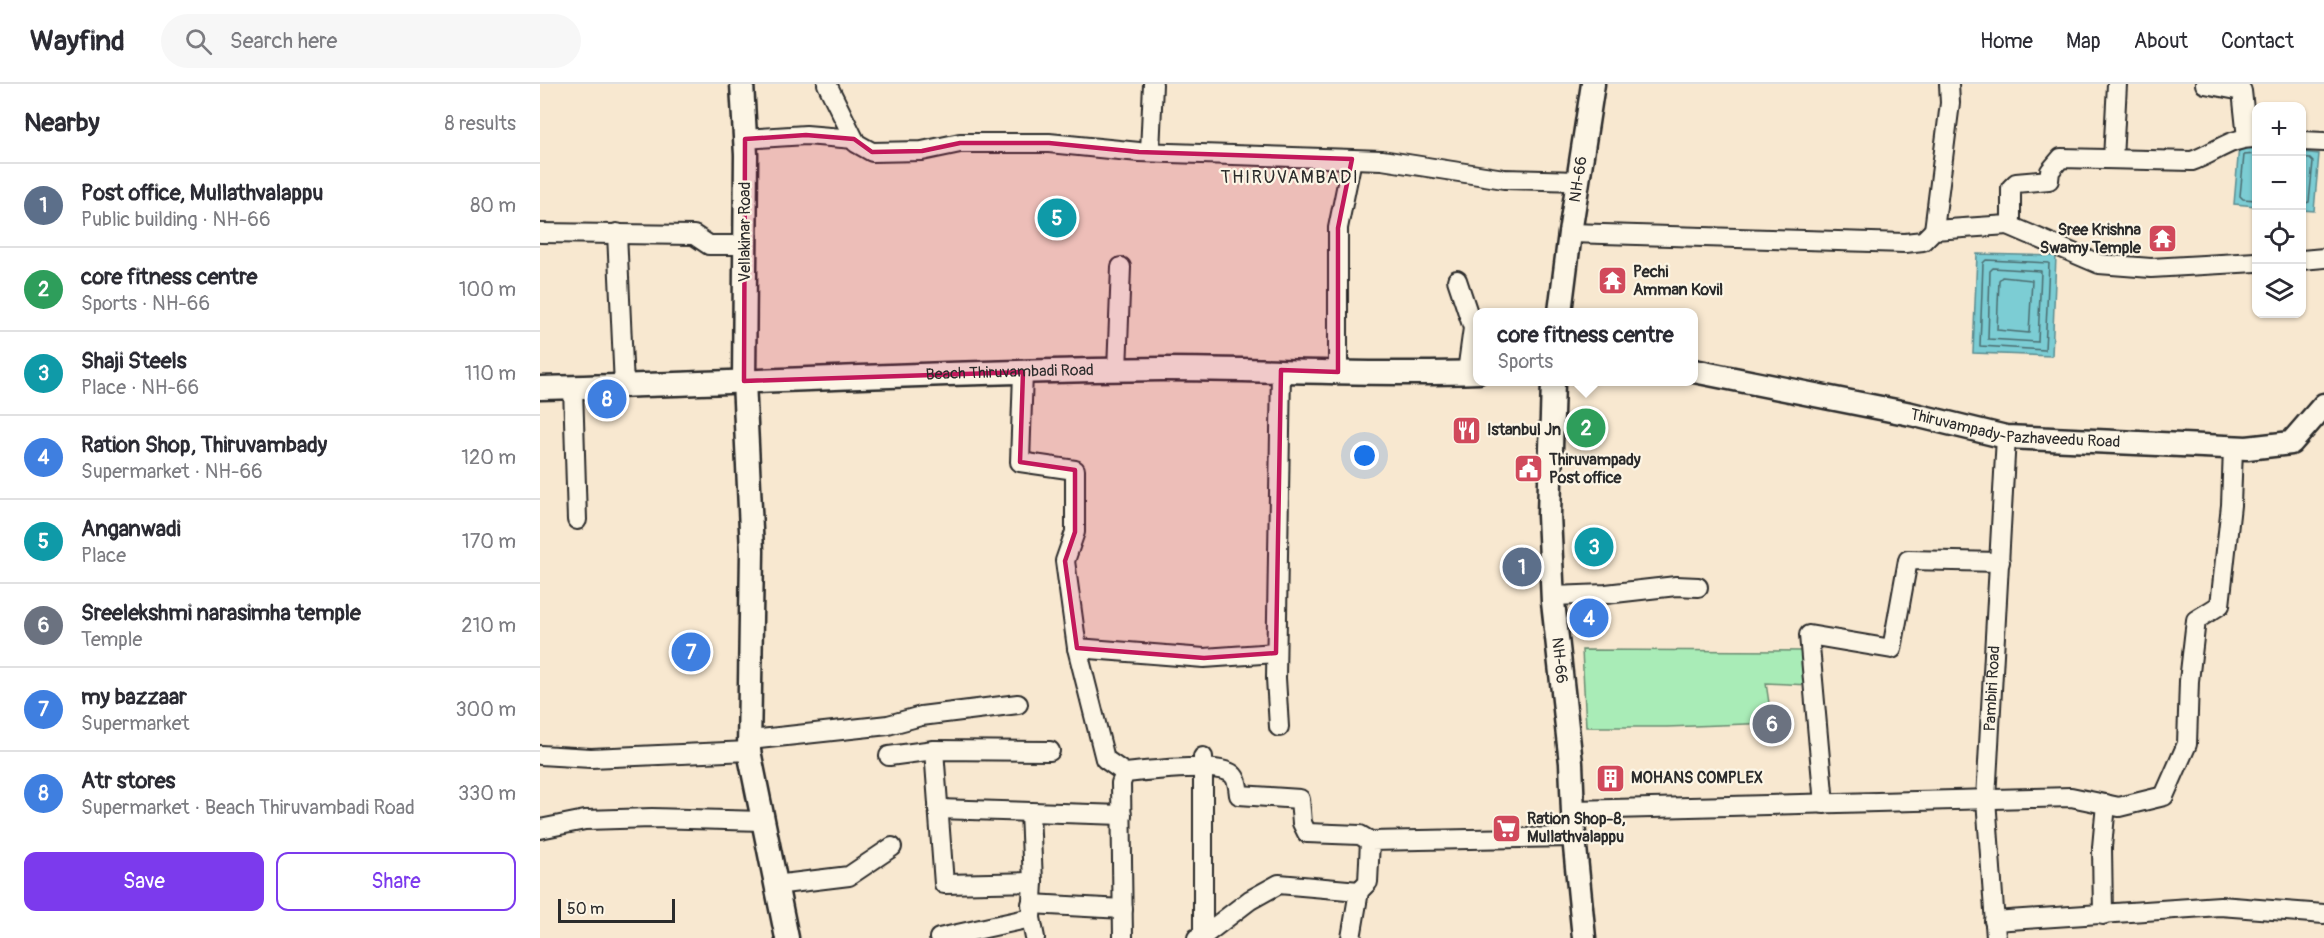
<!DOCTYPE html>
<meta charset="utf-8">
<style>
:root{--surface:#fff;--page:#f7f7f7;--text:#2b2b33;--muted:#7c7c81;--line:#e1e1e2;--accent:#7c3aed}
body{margin:0;font-family:Pangolin,sans-serif;background:var(--page);color:var(--text)}
.controls{position:absolute;right:18px;top:18px;display:grid;overflow:hidden;border-radius:12px;box-shadow:0 2px 4px #0004}
.controls button{width:54px;height:54px;display:grid;place-items:center;padding:0;border:0;border-bottom:2px solid var(--line);background:var(--surface);color:var(--text);font:30px sans-serif}
.scale{position:absolute;left:18px;bottom:15px;width:117px;box-sizing:border-box;padding-left:6px;border:3px solid #2b2b2b;border-top:0;font-size:16px;line-height:21px;white-space:nowrap;color:#2b2b2b;-webkit-text-stroke:4px #fcf5e5;paint-order:stroke}
.you{position:absolute;left:825px;top:372px;width:21px;height:21px;margin:-15px;border:4px solid #fff;border-radius:50%;background:#1a73e8;box-shadow:0 0 0 9px #1a73e833}
.badge{display:grid;place-items:center;width:39px;height:39px;border-radius:50%;background:var(--accent);color:#fff;font-size:20px;font-weight:700}
.pin{position:absolute;translate:-50% -50%;border:3px solid #fff;box-shadow:0 2px 6px #0006}
.popup{position:absolute;left:933px;top:224px;width:225px;height:78px;box-sizing:border-box;display:grid;place-content:center;border-radius:12px;background:var(--surface);filter:drop-shadow(0 2px 4px #0005);font-size:20px;white-space:nowrap;color:var(--muted)}
.popup b{font-size:22px;color:var(--text)}
.popup::after{content:'';position:absolute;left:50%;top:100%;margin-left:-12px;border:12px solid transparent;border-top-color:var(--surface)}
.list{margin:0;padding:0;list-style:none}
h2{display:flex;justify-content:space-between;align-items:center;height:78px;margin:0;padding:0 24px;font-size:26px}
h2 small{font-size:20px;font-weight:400;color:var(--muted)}
.list li{display:grid;grid-template-columns:39px 1fr auto;gap:18px;align-items:center;box-sizing:border-box;height:84px;padding:0 24px;border-top:2px solid var(--line)}
.list b{display:block;font-size:22px;white-space:nowrap}
.list p{margin:0;font-size:20px;white-space:nowrap;color:var(--muted)}
.list em{font-size:20px;font-style:normal;color:var(--muted)}
.actions{display:flex;gap:12px;padding:18px 24px}
.actions a{flex:1;padding:14px 0;border:2px solid var(--accent);border-radius:12px;text-align:center;font-size:21px;color:var(--accent)}
.actions .main{background:var(--accent);color:#fff}
.icon{flex:none;width:33px;height:33px;fill:none;stroke:currentColor;stroke-width:2;stroke-linecap:round;stroke-linejoin:round}
.map{position:relative;flex:none;width:1784px;height:854px;overflow:hidden}
header{display:flex;align-items:center;gap:36px;box-sizing:border-box;height:84px;padding:0 30px;background:var(--surface);border-bottom:2px solid var(--line)}
header strong{font-size:28px}
nav{display:flex;gap:33px;margin-inline-start:auto;font-size:21px}
.search{width:420px;height:54px;background:var(--page);display:flex;align-items:center;gap:15px;box-sizing:border-box;padding:0 21px;border-radius:33px;color:var(--muted);font-size:22px}
main{display:flex}
aside{flex:1;background:var(--surface)}
.map>svg:first-child{display:block}
</style>
<header>
<strong>Wayfind</strong>
<div class="search"><svg class="icon" aria-label="search" viewBox="0 0 24 24"><circle cx="10" cy="10" r="6"/><path d="M15 15l6 6"/></svg>Search here</div>
<nav><a>Home</a><a>Map</a><a>About</a><a>Contact</a></nav>
</header>
<main>
<aside>
<h2>Nearby<small>8 results</small></h2>
<ul class="list">
<li><span class="badge" style="background:#5c6f8a">1</span><div><b>Post office, Mullathvalappu</b><p>Public building · NH-66</p></div><em>80 m</em></li>
<li><span class="badge" style="background:#2e9e5b">2</span><div><b>core fitness centre</b><p>Sports · NH-66</p></div><em>100 m</em></li>
<li><span class="badge" style="background:#0f9aa8">3</span><div><b>Shaji Steels</b><p>Place · NH-66</p></div><em>110 m</em></li>
<li><span class="badge" style="background:#3f7fe0">4</span><div><b>Ration Shop, Thiruvambady</b><p>Supermarket · NH-66</p></div><em>120 m</em></li>
<li><span class="badge" style="background:#0f9aa8">5</span><div><b>Anganwadi</b><p>Place</p></div><em>170 m</em></li>
<li><span class="badge" style="background:#6b7280">6</span><div><b>Sreelekshmi narasimha temple</b><p>Temple</p></div><em>210 m</em></li>
<li><span class="badge" style="background:#3f7fe0">7</span><div><b>my bazzaar</b><p>Supermarket</p></div><em>300 m</em></li>
<li><span class="badge" style="background:#3f7fe0">8</span><div><b>Atr stores</b><p>Supermarket · Beach Thiruvambadi Road</p></div><em>330 m</em></li>
</ul>
<div class="actions"><a class="main">Save</a><a>Share</a></div>
</aside>
<div class="map">
<svg width="1784" height="854" viewBox="0 0 1784 854">
<rect width="100%" height="100%" fill="#f8e8d0"/>
<filter id="ink" filterUnits="userSpaceOnUse"><feTurbulence type="fractalNoise" baseFrequency=".0167" numOctaves="2"/><feDisplacementMap in="SourceGraphic" scale="12" xChannelSelector="R" yChannelSelector="G"/><feConvolveMatrix kernelMatrix="1 2 1 2 8 2 1 2 1" color-interpolation-filters="sRGB"/></filter>
<g filter="url(#ink)">
<polygon fill="#a9ecb7" stroke="#6a8c71" stroke-width="1.5" points="1042,566 1266,567 1270,601 1226,599 1232,639 1127,643 1046,643"/>
<g fill="#7bcdd4" stroke="#5b8c90" stroke-width="1.5">
<polygon points="1699,62 1716,64 1716,122 1694,120"/>
<polygon points="1762,68 1779,70 1774,127 1762,126"/>
<polygon points="1437,170 1516,172 1512,272 1433,269"/>
</g>
<g fill="none" stroke-linecap="round" stroke-linejoin="round">
<g stroke="#4b6c6f" stroke-width="1.5">
<polyline points="1716,70 1704,71 1700,112 1703,115 1716,116"/>
<polyline points="1762,74 1770,75 1773,78 1769,118 1762,120"/>
<polygon points="1446,176 1509,179 1505,266 1440,262 1443,179"/>
<polygon points="1453,184 1501,187 1498,258 1448,255 1450,187"/>
<polygon points="1462,193 1492,196 1489,249 1457,246 1459,196"/>
</g>
<defs>
<g id="minor">
<polyline points="287,0 316,59 332,68 382,67 420,59 509,59 599,68 842,76 964,95 1038,97"/>
<polyline points="1665,0 1702,7 1707,54"/>
<polyline points="205,55 266,51 314,55"/>
<polyline points="1762,57 1784,58"/>
<polyline points="610,68 613,0"/>
<polyline points="1573,75 1577,0"/>
<polyline points="1468,141 1559,180 1611,184 1716,178"/>
<polyline points="1394,146 1410,19 1409,0"/>
<polyline points="0,149 154,151 169,161 205,161"/>
<polyline points="77,149 84,302"/>
<path d="M1030,149L1365,159L1383,157L1394,146L1468,141L1471,134V104L1476,99L1509,96L1510,87L1521,74L1652,77C1675,69 1691,53 1716,54"/>
<polyline points="1762,176 1784,174"/>
<polyline points="917,196 933,244 927,288"/>
<polyline points="577,286 581,183"/>
<polyline points="483,288 480,378 535,386 535,448 525,477 537,564 565,675 585,689"/>
<polyline points="798,288 798,144 812,75"/>
<polyline points="33,303 37,436"/>
<polyline points="1013,512 1066,510 1136,502 1158,503"/>
<polyline points="537,564 664,574 736,569"/>
<polyline points="739,643 736,594 741,286"/>
<polyline points="210,656 348,641 381,632 478,620"/>
<polyline points="394,666 404,800 493,798 491,834"/>
<polyline points="0,671 51,674 209,667"/>
<polyline points="349,672 394,666 510,667"/>
<polyline points="663,673 663,852"/>
<polyline points="1284,720 1269,551 1352,565 1368,476 1460,478"/>
<polyline points="398,725 582,731"/>
<polyline points="1034,726 1531,713 1579,723 1624,712 1647,660 1649,597 1656,536 1680,521 1691,421 1693,364"/>
<polyline points="490,728 493,798"/>
<polyline points="0,745 45,736 112,734 223,737"/>
<polyline points="235,801 309,792 352,763"/>
<polyline points="491,820 583,825"/>
<polyline points="1563,831 1562,763 1566,720"/>
<polyline points="1454,837 1680,822 1784,830"/>
<polyline points="399,854 491,834 495,854"/>
<path d="M583,854L581,699L585,689C606,687 678,678 692,690C698,695 698,704 699,711L760,715L762,739L767,749L820,751L830,757"/>
<polyline points="657,854 663,852 710,816 739,800 819,807 828,798 830,757 1034,753"/>
<polyline points="811,854 819,807"/>
<path id="s1" d="M1456,854L1446,715L1466,353"/>
</g>
<g id="major">
<polyline points="202,0 206,71 204,297 212,467 209,667 247,854"/>
<path id="s2" d="M1020,228L1030,149L1053,0"/>
<path id="s3" d="M1154,287L1371,330L1466,353L1707,364L1751,359L1784,321"/>
<path id="s4" d="M1013,298L1009,431L1013,518L1031,679L1034,753L1044,854"/>
<path id="s5" d="M0,304C207,299 415,287 622,285C728,285 833,292 938,288"/>
</g>
</defs>
<use href="#minor" stroke="#2b2b2b" stroke-width="22"/>
<use href="#major" stroke="#2b2b2b" stroke-width="27"/>
<use href="#minor" stroke="#fcf5e5" stroke-width="18"/>
<use href="#major" stroke="#fcf5e5" stroke-width="22"/>
</g>
</g>
<path fill="#c2185b" fill-opacity="0.2" stroke="#c2185b" stroke-width="4.5" stroke-linejoin="round" d="M266,51L314,55L332,68L382,67L420,59H509L599,68L812,75L798,144V288L741,286L736,569L664,574L537,564L525,477L535,448V386L480,378L483,288L204,297L205,55Z"/>
<defs>
<symbol id="temple-square" viewBox="-11 -11 22 22"><rect x="-9" y="-9" width="18" height="18" rx="4" fill="#d1495b" stroke="#fcf5e5"/><path d="M0-6L5-2H3V0L6.5 2.5H4V6H1.5V3h-3V6H-4V2.5H-6.5L-3 0V-2H-5Z" fill="#fff"/></symbol>
<symbol id="restaurant-square" viewBox="-11 -11 22 22"><rect x="-9" y="-9" width="18" height="18" rx="4" fill="#d1495b" stroke="#fcf5e5"/><path d="M-5-6h1v4h1v-4h1v4h1v-4h1v5L-1.5 .5V6h-2V.5L-5-1ZM5-6V6H3V1.5H1.5Q1.5-4 5-6Z" fill="#fff"/></symbol>
<symbol id="civic-square" viewBox="-11 -11 22 22"><rect x="-9" y="-9" width="18" height="18" rx="4" fill="#d1495b" stroke="#fcf5e5"/><path d="M-.6-6.5H3V-4.5H.6V-3L4-1V1h2V6H-6V1h2V-1L-.6-3ZM-1.2 2.5V6h2.4V2.5Z" fill="#fff"/></symbol>
<symbol id="building-square" viewBox="-11 -11 22 22"><rect x="-9" y="-9" width="18" height="18" rx="4" fill="#d1495b" stroke="#fcf5e5"/><path d="M-4-6H4V6H1V3H-1V6H-4ZM-2.5-4.3h1.7v1.8h-1.7ZM.8-4.3h1.7v1.8H.8ZM-2.5-1h1.7V.8h-1.7ZM.8-1h1.7V.8H.8Z" fill="#fff"/></symbol>
<symbol id="supermarket-square" viewBox="-11 -11 22 22"><rect x="-9" y="-9" width="18" height="18" rx="4" fill="#d1495b" stroke="#fcf5e5"/><path d="M-6-5.5h2.5l.6 2H6L4.5 2H-2.5L-4.4-4H-6ZM-1.5 3.2a1.3 1.3 0 1 0 .1 0ZM3 3.2a1.3 1.3 0 1 0 .1 0Z" fill="#fff"/></symbol>
</defs>
<g fill-rule="evenodd">
<use href="#temple-square" x="1606" y="138" width="33" height="33"/>
<use href="#temple-square" x="1056" y="180" width="33" height="33"/>
<use href="#restaurant-square" x="910" y="330" width="33" height="33"/>
<use href="#civic-square" x="972" y="368" width="33" height="33"/>
<use href="#building-square" x="1054" y="678" width="33" height="33"/>
<use href="#supermarket-square" x="950" y="728" width="33" height="33"/>
</g>
<g text-anchor="middle" dominant-baseline="central" stroke-width="4.5" stroke-linejoin="round" paint-order="stroke">
<g font-size="16" fill="#2b2b2b" stroke="#fcf5e5">
<text stroke="none"><textPath href="#s2" startOffset="134">NH-66</textPath></text>
<text transform="translate(205 148) rotate(-90)">Vellakinar Road</text>
<text stroke="none"><textPath href="#s5" startOffset="470">Beach Thiruvambadi Road</textPath></text>
<text stroke="none"><textPath href="#s3" startOffset="327">Thiruvampady-Pazhaveedu Road</textPath></text>
<text stroke="none"><textPath href="#s4" startOffset="279">NH-66</textPath></text>
<text stroke="none"><textPath href="#s1" startOffset="250">Pambiri Road</textPath></text>
</g>
<g font-size="16" font-weight="bold" fill="#2b2b2b" stroke="#fcf5e5" text-anchor="start">
<text x="1601" y="146" text-anchor="end">Sree Krishna<tspan x="1601" dy="18">Swamy Temple</tspan></text>
<text x="1093" y="188">Pechi<tspan x="1093" dy="18">Amman Kovil</tspan></text>
<text x="947" y="346">Istanbul Jn</text>
<text x="1009" y="376">Thiruvampady<tspan x="1009" dy="18">Post office</tspan></text>
<text x="1091" y="694">MOHANS COMPLEX</text>
<text x="987" y="735">Ration Shop-8,<tspan x="987" dy="18">Mullathvalappu</tspan></text>
</g>
<g font-size="18" letter-spacing="1.5" fill="#2b2b2b" stroke="#fcf5e5">
<text x="750" y="93">THIRUVAMBADI</text>
</g>
</g>
</svg>
<div class="controls">
<button>+</button>
<button>−</button>
<button><svg class="icon" aria-label="locate" viewBox="0 0 24 24"><circle cx="12" cy="12" r="6"/><path d="M12 2v4M12 18v4M2 12h4M18 12h4"/></svg></button>
<button><svg class="icon" aria-label="layers" viewBox="0 0 24 24"><path d="M12 4l9 5-9 5-9-5zM3 14l9 5 9-5"/></svg></button>
</div>
<div class="scale">50 m</div>
<div class="you"></div>
<div class="pin badge" style="left:982px;top:483px;background:#5c6f8a">1</div>
<div class="pin badge" style="left:1046px;top:344px;background:#2e9e5b">2</div>
<div class="popup"><b>core fitness centre</b>Sports</div>
<div class="pin badge" style="left:1054px;top:463px;background:#0f9aa8">3</div>
<div class="pin badge" style="left:1049px;top:534px;background:#3f7fe0">4</div>
<div class="pin badge" style="left:517px;top:134px;background:#0f9aa8">5</div>
<div class="pin badge" style="left:1232px;top:640px;background:#6b7280">6</div>
<div class="pin badge" style="left:151px;top:568px;background:#3f7fe0">7</div>
<div class="pin badge" style="left:67px;top:315px;background:#3f7fe0">8</div>
</div>
</main>
